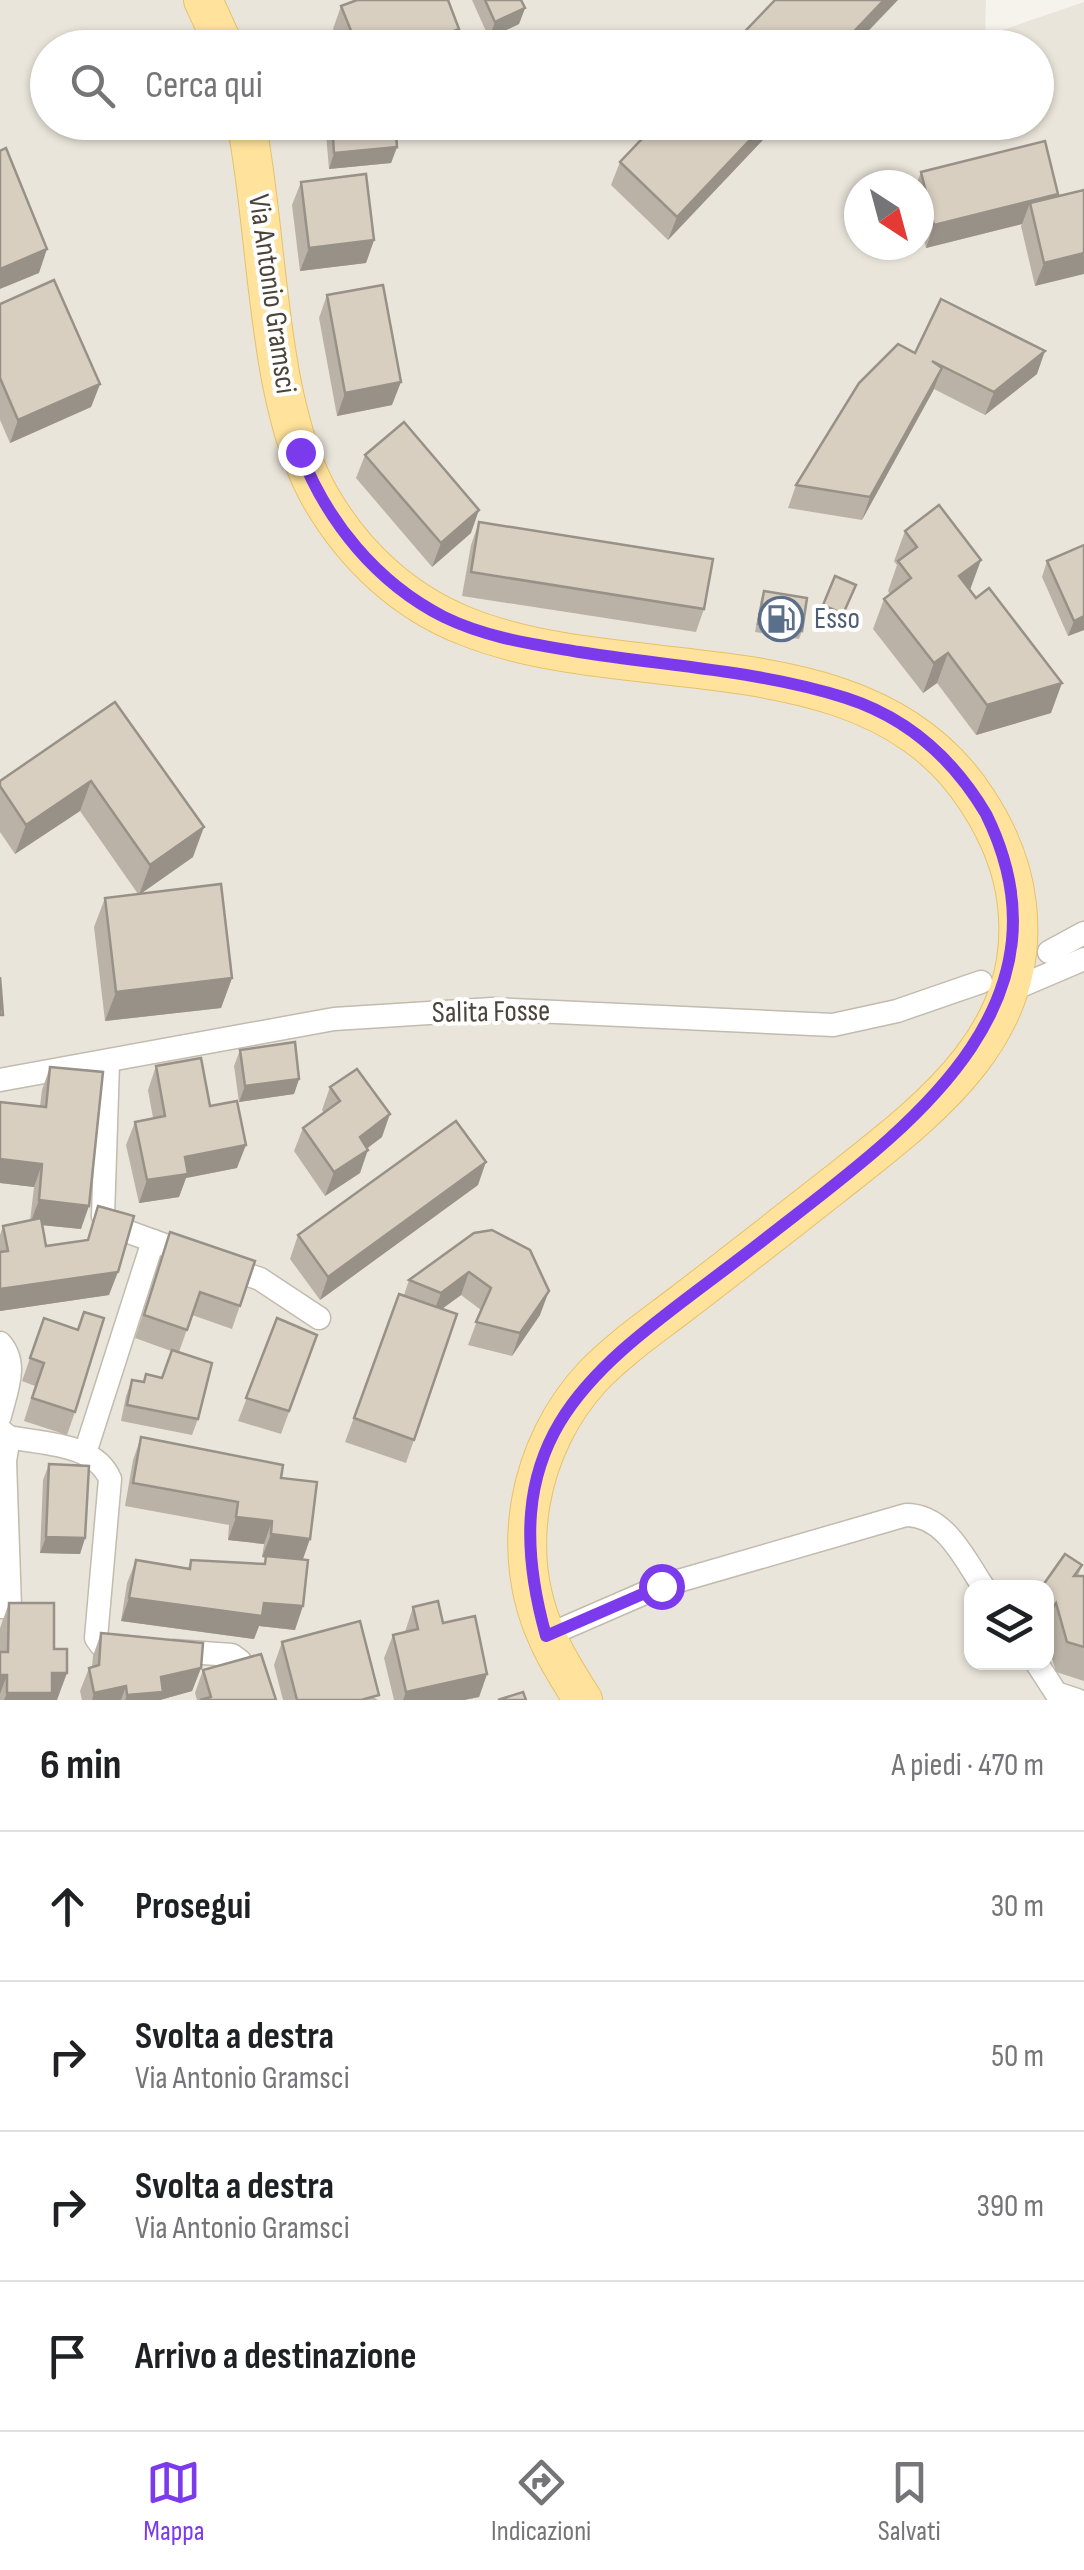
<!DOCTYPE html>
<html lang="it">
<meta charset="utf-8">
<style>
:root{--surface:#fff;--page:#f6f6f6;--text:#202124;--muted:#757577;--line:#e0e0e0;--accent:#7c3aed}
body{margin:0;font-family:"Sofia Sans Condensed",sans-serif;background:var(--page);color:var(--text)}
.controls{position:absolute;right:30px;bottom:30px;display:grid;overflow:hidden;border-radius:20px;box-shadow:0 2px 8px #0004}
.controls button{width:90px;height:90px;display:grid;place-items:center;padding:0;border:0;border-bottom:2px solid var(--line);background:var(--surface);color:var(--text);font:50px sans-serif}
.compass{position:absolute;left:844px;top:170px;width:90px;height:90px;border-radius:50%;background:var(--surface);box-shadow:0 2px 8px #0004;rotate:144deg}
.stop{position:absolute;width:30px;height:30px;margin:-22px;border:8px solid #7c3aed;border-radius:50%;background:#fff}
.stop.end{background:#7c3aed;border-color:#fff;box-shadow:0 2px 10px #0008}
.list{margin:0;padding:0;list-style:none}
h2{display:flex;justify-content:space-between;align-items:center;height:130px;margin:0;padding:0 40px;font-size:42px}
h2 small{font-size:32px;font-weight:400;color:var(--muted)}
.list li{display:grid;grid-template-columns:65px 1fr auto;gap:30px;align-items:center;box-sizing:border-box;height:150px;padding:0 40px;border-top:2px solid var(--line)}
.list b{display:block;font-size:38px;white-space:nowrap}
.list p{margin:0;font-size:32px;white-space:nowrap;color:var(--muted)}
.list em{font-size:32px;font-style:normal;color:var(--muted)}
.icon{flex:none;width:55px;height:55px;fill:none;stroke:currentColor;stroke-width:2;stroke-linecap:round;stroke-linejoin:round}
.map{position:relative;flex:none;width:1084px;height:1700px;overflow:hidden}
.search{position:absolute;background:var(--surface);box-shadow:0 2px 8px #0004;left:30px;right:30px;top:30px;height:110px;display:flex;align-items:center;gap:25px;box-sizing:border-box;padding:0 35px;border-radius:55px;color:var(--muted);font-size:38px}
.sheet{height:730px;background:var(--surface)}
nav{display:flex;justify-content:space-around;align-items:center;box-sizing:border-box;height:140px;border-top:2px solid var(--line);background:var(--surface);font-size:28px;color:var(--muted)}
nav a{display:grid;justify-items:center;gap:5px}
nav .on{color:var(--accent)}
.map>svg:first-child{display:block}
</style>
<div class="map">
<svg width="1084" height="1700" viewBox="0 0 1084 1700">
<rect width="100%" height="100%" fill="#f6f3ec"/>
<path fill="#eae5da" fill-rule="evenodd" d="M0,0H986L985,36L1084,2V1700H0ZM48,48H1036V122H48ZM859,185H919V245H859ZM972,1588H1046V1662H972Z"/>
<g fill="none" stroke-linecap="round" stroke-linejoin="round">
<defs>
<g id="street">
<polyline points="1049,952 1084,933"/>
<polyline points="1009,991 1084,959"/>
<polyline points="108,1064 103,1216 115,1227 192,1255"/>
<polyline points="0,1080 334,1019 492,1009 833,1025 897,1011 981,982"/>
<polyline points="223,1266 260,1279 319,1318"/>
<path d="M0,1343C19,1364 6,1391 0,1416"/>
<path d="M0,1430L9,1437C43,1444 95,1443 110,1479L96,1638L101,1645L127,1647"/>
<polyline points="85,1453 153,1241"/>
<polyline points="0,1607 10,1607 5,1461 9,1437"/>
<path d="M546,1636L661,1586L906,1515C945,1515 964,1558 984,1588"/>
<polyline points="174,1651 232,1655 240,1661"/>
<polyline points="1036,1662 1056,1693 1077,1700"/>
</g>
<g id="primary">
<polyline points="203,0 225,48"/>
<path d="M246,122C269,234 265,404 322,500C355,556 404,602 465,626C628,692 869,632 977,800C998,832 1013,867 1017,905C1032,1037 925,1113 834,1185C783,1225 732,1265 681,1304C651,1327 619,1349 593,1376C528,1446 507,1553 549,1641C558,1661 571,1681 583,1700"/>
</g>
</defs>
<use href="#street" stroke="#c2bbae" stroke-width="25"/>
<use href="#primary" stroke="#e6c16a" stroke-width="40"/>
<use href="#street" stroke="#fff" stroke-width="22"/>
<use href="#primary" stroke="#ffe39c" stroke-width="38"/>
</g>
<g fill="#bab2a6">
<polygon points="472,0 521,0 525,8 519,24 489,38"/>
<polygon points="341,6 459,29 453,48 340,48 333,29"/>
<polygon points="325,122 395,122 397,147 391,163 329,169"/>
<polygon points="658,122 780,122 668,240 611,185 620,162"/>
<polygon points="921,172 1057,197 1084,190 1035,286 1021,226 1022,224 926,248 919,222 919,185 916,185"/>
<polygon points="301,182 374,240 366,263 300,271 292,205"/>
<polygon points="327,295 392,405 337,416 319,318"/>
<polygon points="0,304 100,384 91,407 10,443 0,420"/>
<polygon points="915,353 1037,374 985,415 934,389 862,520 788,508 796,485"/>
<polygon points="365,455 471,533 432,567 356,478"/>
<polygon points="479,522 704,609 696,632 462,596 471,545"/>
<polygon points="905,531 970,590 1051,713 976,735 937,683 923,693 873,629 884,599 890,594 888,591 897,565 894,561"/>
<polygon points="1047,561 1084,630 1068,636 1042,577"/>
<polygon points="835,576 856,585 840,622 820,613"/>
<polygon points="764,591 802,631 799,639 755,632 761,599"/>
<polygon points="115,702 193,857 140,894 232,978 221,1008 105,1021 94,927 105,898 138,894 80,811 15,854 0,832 0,781"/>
<polygon points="240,1050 299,1079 294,1094 239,1102 234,1066"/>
<polygon points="156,1066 210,1106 237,1168 186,1178 179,1197 139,1203 126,1145 135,1122 153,1118 148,1090"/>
<polygon points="50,1067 81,1229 43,1225 46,1246 87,1240 98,1206 109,1295 0,1311 0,1235 3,1226 30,1221 34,1187 0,1183 0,1102 40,1106 42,1090"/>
<polygon points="330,1087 382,1137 367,1148 360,1173 325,1196 294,1151 303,1128 324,1113 322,1110"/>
<polygon points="478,1185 320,1300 290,1259 298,1235"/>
<polygon points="170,1232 255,1261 232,1329 192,1315 179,1352 198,1419 192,1435 121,1421 126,1396 132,1380 144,1382 162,1378 171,1351 135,1338"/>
<polygon points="474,1233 540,1315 512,1356 468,1345 481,1310 461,1295 442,1309 414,1440 406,1463 345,1442 399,1294 404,1295 409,1280"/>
<polygon points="84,1312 75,1412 67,1435 24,1421 35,1386 22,1381 44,1318 77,1330"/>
<polygon points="277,1318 317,1335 281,1434 238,1421"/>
<polygon points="141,1437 281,1478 303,1560 295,1630 259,1626 254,1639 121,1621 127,1583 136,1560 188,1568 191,1560 263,1564 266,1558 262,1557 264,1544 228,1540 229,1525 125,1506 133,1460"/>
<polygon points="49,1464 85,1538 80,1554 40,1553 43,1480"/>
<polygon points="1082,1565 1078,1576 1084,1576 1084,1681 1056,1672 1046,1638 1046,1588"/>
<polygon points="9,1603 54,1649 57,1700 0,1700 0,1628"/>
<polygon points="413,1607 443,1623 487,1674 479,1697 464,1700 394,1700 384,1658 393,1635 405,1632"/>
<polygon points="101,1633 201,1668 192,1691 160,1700 82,1700 80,1691 89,1668 92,1667 93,1656"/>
<polygon points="282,1642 378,1700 283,1700 274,1665"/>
<polygon points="203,1670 276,1700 197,1700 195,1693"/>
</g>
<g fill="#979187">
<polygon points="884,0 898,0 852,48 838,48"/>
<polygon points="525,8 519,24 489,38 495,22"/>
<polygon points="459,29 453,48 413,48"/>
<polygon points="767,122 780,122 668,240 677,217"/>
<polygon points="397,147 391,163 329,169 334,153"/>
<polygon points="1058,194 1050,217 1030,203 1022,224 926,248 934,225"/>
<polygon points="374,240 366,263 300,271 309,248"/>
<polygon points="47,249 39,273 0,289 0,269"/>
<polygon points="1084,253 1084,274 1035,286 1044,263"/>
<polygon points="1045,351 1037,374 985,415 994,392"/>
<polygon points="942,368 933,391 862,520 870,497"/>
<polygon points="401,382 392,405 337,416 345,393"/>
<polygon points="100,384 91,407 10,443 18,420"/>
<polygon points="479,510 471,533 432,567 441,543"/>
<polygon points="981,560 970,590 959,576"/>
<polygon points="1084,616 1084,630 1068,636 1074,621"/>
<polygon points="948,653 937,683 923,693 934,663"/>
<polygon points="1062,683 1051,713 976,735 987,705"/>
<polygon points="91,781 80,811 15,854 26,825"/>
<polygon points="204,827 193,857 139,895 150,865"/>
<polygon points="232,978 221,1008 105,1021 116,992"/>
<polygon points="299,1079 294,1094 239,1102 245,1086"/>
<polygon points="390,1114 382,1137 352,1160 360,1137"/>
<polygon points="246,1145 237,1168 186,1178 179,1197 139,1203 147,1180 185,1157"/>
<polygon points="368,1150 360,1173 325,1196 334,1172"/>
<polygon points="0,1159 42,1164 34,1187 0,1183"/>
<polygon points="486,1162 478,1185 320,1300 328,1277"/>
<polygon points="39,1200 89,1206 81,1229 30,1224"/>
<polygon points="118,1272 109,1295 0,1311 0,1289"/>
<polygon points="469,1272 461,1295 432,1316 441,1293"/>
<polygon points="549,1291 540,1315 512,1356 520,1333"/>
<polygon points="236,1517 272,1521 264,1544 228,1540"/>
<polygon points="271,1534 310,1539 302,1562 262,1557"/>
<polygon points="46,1537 85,1538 80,1554 40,1553"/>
<polygon points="129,1598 264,1603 303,1606 295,1630 259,1626 254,1639 121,1621"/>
<polygon points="1056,1603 1046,1629 1046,1619 1048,1614"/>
<polygon points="201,1668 192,1691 160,1700 125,1700 127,1695 161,1677"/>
<polygon points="52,1673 67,1673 57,1700 4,1700 7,1693"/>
<polygon points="487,1674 479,1697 464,1700 403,1700 406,1692"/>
<polygon points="0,1675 7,1675 0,1694"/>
<polygon points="126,1686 121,1700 92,1700 94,1693"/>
</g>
<g fill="#d8cfc1" stroke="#979187" stroke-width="2.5">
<polygon points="357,0 448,0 459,29 413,48 358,48 341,6"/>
<polygon points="485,0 521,0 525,8 495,22"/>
<polygon points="775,0 884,0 838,48 729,48"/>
<polygon points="332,122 395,122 397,147 334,153"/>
<polygon points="658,122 767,122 677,217 620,162"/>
<polygon points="1045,141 1058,194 934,225 921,172"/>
<polygon points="6,148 47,249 0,269 0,151"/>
<polygon points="366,174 374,240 309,248 301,182"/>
<polygon points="1084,190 1084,253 1044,263 1030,203"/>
<polygon points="54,280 100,384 18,420 0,378 0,304"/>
<polygon points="383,285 401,382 345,393 327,295"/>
<polygon points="941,299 1045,351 994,392 932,361 942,368 870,497 796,485 859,383 898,344 915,353"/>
<polygon points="404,422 479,510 441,543 365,455"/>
<polygon points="939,505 981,560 959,576 976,598 989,588 1062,683 987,705 948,653 934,663 884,599 911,578 898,561 917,547 905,531"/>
<polygon points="479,522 713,559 704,609 471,572"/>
<polygon points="1084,545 1084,616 1074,621 1047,561"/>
<polygon points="835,576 856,585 843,614 823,605"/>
<polygon points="764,591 807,598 802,631 758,624"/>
<polygon points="115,702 204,827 150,865 91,781 26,825 0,786 0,781"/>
<polygon points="221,884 232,978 116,992 105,898"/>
<polygon points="0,977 3,1015 0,1015"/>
<polygon points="295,1042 299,1079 245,1086 240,1050"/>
<polygon points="201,1058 210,1106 237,1101 246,1145 185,1157 188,1174 147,1180 135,1122 165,1116 156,1066"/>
<polygon points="50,1067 103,1072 89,1206 39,1200 42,1164 0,1159 0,1102 46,1107"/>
<polygon points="357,1069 390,1114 360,1137 368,1150 334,1172 303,1128 340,1101 330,1087"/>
<polygon points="456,1121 486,1162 328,1277 298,1235"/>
<polygon points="98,1206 134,1216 118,1272 0,1289 0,1252 8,1251 3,1226 41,1218 46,1246 88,1240"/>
<polygon points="492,1230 530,1250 549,1291 520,1333 476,1322 491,1288 469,1272 441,1293 409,1280 474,1233"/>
<polygon points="170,1232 255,1261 240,1306 200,1292 187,1330 144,1315"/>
<polygon points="399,1294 457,1314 414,1440 354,1418"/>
<polygon points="84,1312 104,1318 75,1412 32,1398 44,1363 30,1358 44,1318 78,1330"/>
<polygon points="277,1318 317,1335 289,1411 246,1398"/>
<polygon points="172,1350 212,1363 198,1419 127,1405 132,1380 144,1382 146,1374 162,1378"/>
<polygon points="141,1437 283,1465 281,1478 317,1482 310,1539 271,1534 272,1521 236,1517 238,1502 133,1483"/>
<polygon points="49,1464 89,1466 85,1538 46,1537"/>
<polygon points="1065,1554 1082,1565 1074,1576 1084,1576 1084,1647 1067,1642 1056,1603 1048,1614 1046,1612 1046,1588 1041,1588"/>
<polygon points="266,1556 308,1560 303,1606 264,1603 262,1616 129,1598 136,1560 190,1569 191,1560 265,1564"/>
<polygon points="438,1601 443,1623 475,1616 487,1674 406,1692 393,1635 418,1629 413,1607"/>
<polygon points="9,1603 54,1603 54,1649 67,1649 67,1673 52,1673 52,1693 7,1693 7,1675 0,1675 0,1652 8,1652"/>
<polygon points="360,1621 379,1695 361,1700 297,1700 282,1642"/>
<polygon points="101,1633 203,1643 201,1668 161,1677 163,1692 127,1695 126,1686 94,1693 89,1668 99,1665"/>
<polygon points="261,1654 276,1700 200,1700 211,1697 203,1670"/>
<polygon points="523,1692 526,1700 498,1700"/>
</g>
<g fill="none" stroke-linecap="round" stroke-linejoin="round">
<path stroke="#7c3aed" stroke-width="12" d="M300,452C327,522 377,583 444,617C487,638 533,644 579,652C667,666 762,671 846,698C908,718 954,760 986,814C1084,1013 893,1138 761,1242C610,1360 485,1418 546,1636L661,1586"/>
</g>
<defs>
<symbol id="fuel-ring" viewBox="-11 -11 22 22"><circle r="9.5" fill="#fff" stroke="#5c6f8a" stroke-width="1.5"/><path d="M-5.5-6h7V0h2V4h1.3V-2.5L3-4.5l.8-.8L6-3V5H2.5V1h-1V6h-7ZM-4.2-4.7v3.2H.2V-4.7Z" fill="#5c6f8a"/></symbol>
</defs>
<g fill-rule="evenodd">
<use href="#fuel-ring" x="756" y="594" width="50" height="50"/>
</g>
<g text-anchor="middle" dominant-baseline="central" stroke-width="8" stroke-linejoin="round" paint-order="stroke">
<g font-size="30" fill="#4b4439" stroke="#fff">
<text transform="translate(272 294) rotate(82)">Via Antonio Gramsci</text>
<text transform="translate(491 1012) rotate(-1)">Salita Fosse</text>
</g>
<g font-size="30" fill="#4e5e75" stroke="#fff" text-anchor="start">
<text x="814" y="619">Esso</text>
</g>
</g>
</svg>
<div class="controls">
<button><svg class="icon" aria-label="layers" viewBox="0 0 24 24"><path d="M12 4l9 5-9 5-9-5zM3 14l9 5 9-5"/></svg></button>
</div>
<svg class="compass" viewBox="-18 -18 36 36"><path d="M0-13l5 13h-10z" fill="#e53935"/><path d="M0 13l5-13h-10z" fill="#757577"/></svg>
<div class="stop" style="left:661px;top:1586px"></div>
<div class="stop end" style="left:300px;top:452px"></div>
<div class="search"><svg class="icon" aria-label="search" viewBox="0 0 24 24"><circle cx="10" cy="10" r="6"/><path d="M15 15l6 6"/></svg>Cerca qui</div>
</div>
<section class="sheet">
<h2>6 min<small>A piedi · 470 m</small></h2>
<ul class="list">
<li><svg class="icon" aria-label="ahead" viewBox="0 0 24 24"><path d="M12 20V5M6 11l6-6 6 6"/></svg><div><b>Prosegui</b></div><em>30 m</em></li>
<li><svg class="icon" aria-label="right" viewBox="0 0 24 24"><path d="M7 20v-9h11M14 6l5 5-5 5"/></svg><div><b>Svolta a destra</b><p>Via Antonio Gramsci</p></div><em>50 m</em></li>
<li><svg class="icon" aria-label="right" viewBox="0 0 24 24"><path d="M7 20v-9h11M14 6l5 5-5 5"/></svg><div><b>Svolta a destra</b><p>Via Antonio Gramsci</p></div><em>390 m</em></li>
<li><svg class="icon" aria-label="arrive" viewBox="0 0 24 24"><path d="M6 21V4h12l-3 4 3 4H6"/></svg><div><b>Arrivo a destinazione</b></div></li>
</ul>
</section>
<nav>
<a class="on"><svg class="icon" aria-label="map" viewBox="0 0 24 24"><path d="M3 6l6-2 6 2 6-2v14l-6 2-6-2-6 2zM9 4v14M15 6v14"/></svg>Mappa</a>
<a><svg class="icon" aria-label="directions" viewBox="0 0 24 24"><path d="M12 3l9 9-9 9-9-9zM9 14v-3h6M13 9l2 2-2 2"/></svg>Indicazioni</a>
<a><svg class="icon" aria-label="saved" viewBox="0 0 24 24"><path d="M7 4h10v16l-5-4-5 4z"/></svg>Salvati</a>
</nav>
